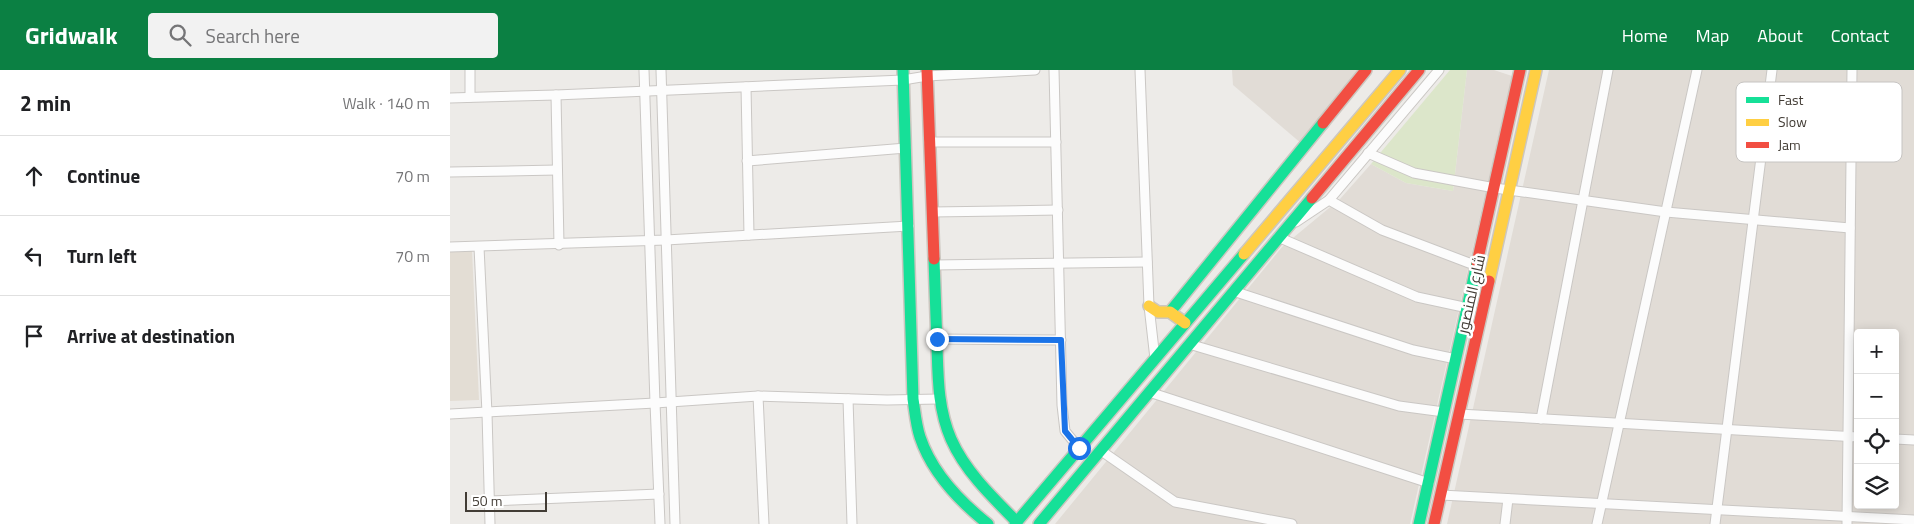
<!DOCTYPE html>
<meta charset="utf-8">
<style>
:root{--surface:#fff;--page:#f2f2f2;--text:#202124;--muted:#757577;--line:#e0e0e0;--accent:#0b8043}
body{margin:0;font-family:"Titillium Web",Cairo,sans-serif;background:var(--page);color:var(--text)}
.controls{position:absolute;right:15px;bottom:15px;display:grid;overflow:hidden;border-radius:5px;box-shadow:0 2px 12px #0003}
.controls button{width:45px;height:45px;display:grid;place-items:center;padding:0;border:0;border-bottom:1px solid var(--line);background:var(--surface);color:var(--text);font:25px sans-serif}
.scale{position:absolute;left:15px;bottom:12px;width:82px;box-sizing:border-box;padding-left:5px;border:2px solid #423c35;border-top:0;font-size:14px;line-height:18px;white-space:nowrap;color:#423c35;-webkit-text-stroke:4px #fff;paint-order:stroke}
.stop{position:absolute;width:15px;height:15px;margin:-11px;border:4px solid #1a73e8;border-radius:50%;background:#fff}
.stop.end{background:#1a73e8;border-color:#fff;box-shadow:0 1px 5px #0008}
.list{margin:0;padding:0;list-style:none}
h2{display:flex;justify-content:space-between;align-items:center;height:65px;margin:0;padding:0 20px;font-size:21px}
h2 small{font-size:16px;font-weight:400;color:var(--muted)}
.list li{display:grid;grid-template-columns:32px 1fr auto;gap:15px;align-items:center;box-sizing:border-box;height:80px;padding:0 20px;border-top:1px solid var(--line)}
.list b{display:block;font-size:19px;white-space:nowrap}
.list em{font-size:16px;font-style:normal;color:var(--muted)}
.icon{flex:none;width:28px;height:28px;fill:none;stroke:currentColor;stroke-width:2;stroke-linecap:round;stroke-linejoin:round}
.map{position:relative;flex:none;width:1464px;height:454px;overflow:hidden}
header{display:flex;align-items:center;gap:30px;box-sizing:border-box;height:70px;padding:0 25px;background:var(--accent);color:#fff}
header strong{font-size:24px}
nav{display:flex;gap:28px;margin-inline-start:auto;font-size:18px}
.search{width:350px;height:45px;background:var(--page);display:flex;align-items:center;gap:12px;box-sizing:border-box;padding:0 18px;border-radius:5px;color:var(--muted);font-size:19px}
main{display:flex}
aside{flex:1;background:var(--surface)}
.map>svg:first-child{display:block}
</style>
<header>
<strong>Gridwalk</strong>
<div class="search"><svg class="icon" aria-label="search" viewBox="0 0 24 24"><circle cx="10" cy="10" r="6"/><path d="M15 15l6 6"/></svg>Search here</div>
<nav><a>Home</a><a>Map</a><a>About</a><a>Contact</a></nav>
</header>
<main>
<aside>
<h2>2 min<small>Walk · 140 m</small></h2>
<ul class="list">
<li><svg class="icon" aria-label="ahead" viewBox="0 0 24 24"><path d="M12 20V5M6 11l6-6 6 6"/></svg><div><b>Continue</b></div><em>70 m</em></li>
<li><svg class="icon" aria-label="left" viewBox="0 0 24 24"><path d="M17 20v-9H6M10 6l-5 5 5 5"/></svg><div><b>Turn left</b></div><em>70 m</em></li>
<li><svg class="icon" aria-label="arrive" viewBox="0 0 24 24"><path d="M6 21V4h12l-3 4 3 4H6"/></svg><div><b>Arrive at destination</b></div></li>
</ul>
</aside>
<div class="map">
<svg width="1464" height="454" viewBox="0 0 1464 454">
<rect width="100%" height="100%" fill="#edebe8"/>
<g fill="#e1dcd6" fill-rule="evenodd">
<polygon points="782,0 912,0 852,74 783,15"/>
<polygon points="1017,0 1044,0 1062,6 960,454 605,454 832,177 890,129 921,94 956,113 1003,121"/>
<path d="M1099,0H1464V454H997ZM1408,263H1445V435H1408Z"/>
</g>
<polygon fill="#e3ddd4" points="22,181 29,330 0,331 0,182"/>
<polygon fill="#dce6ca" points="1000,0 1017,0 1003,121 956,113 921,94"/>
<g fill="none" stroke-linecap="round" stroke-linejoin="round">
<defs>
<g id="street">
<polyline points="20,0 20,27"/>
<polyline points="194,0 205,333 210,454"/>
<polyline points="211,0 225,454"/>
<polyline points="604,0 612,335 615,361 629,378"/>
<polyline points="690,0 699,236 705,289"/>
<polyline points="296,17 299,165"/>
<polyline points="106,25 109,175"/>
<polyline points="0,28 106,25 453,10 477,6 585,0"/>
<polyline points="479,72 606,72"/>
<polyline points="918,83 964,103 1045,118 1216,142 1400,158"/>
<polyline points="297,91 456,78"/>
<polyline points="0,102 107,100"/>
<polyline points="879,130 932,160 1027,196"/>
<polyline points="482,142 608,140"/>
<polyline points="846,152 879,130 989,0"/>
<polyline points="828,167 967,227 1018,238"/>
<polyline points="0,177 216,170 459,156"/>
<polyline points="29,177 37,343 40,454"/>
<polyline points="484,195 697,192"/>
<polyline points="783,221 963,280 1006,289"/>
<polyline points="487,269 611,270"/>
<polyline points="739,274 949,336 994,342"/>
<polyline points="699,322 979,413"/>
<polyline points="308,326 314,454"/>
<polyline points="398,329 402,454"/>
<polyline points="0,344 205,333 308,326 437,330 489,329"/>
<polyline points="1009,344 1408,367"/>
<polyline points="1091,349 1158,0"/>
<polyline points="1445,369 1464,370"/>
<polyline points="650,380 725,432 842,454"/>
<polyline points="991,425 1464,450"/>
<polyline points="39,431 209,424"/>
<polyline points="1055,454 1058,429"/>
<polyline points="1147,454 1247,0"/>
<polyline points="1265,454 1322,0"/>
<polyline points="1397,454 1402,0"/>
</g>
<g id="fast">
<path d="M453,0L463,329C465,342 466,355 470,367C482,403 509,431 538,454"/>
<path d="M484,189C485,218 486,247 487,276C488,308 488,339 501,369C515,401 542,427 567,452"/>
<polyline points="720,242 873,53"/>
<polyline points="565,454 794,184"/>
<polyline points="589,454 862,128"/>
<polyline points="969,454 1027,193"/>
</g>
<g id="slow">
<polyline points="794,184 950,0"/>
<polyline points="1039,211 1086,0"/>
<polyline points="699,236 708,242 720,242 735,253"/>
</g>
<g id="jam">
<polyline points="477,0 484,189"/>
<polyline points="873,53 916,0"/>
<polyline points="862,128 969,0"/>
<polyline points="1027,193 1070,0"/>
<polyline points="984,454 1039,211"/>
</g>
</defs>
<use href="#street" stroke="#cac7c4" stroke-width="11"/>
<use href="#fast" stroke="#ccc7c0" stroke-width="14"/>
<use href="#slow" stroke="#ccc7c0" stroke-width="14"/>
<use href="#jam" stroke="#ccc7c0" stroke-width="14"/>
<use href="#street" stroke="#fcfcfc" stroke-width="9"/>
<use href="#fast" stroke="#16e098" stroke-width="11"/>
<use href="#slow" stroke="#ffcf43" stroke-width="11"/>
<use href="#jam" stroke="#f24e42" stroke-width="11"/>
</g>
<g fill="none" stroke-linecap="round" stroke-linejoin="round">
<polyline stroke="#1a73e8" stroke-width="6" points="487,269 611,270 615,361 629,378"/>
</g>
<g text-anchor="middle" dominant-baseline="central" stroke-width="5" stroke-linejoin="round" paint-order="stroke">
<g font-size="15" fill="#423c35" stroke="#fff">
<text transform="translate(1021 224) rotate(-77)">شارع المنصور</text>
</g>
</g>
<rect x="1286" y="12" width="166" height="80" rx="8" fill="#fff" stroke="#c6c4c2" stroke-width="1"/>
<rect x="1296" y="27" width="23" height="6" fill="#16e098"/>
<rect x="1296" y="49" width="23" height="7" fill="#ffcf43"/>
<rect x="1296" y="72" width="23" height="6" fill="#f24e42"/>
<g font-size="14" fill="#423c35">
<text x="1328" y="35">Fast</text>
<text x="1328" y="57">Slow</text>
<text x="1328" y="80">Jam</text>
</g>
</svg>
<div class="controls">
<button>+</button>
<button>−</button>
<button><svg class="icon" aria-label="locate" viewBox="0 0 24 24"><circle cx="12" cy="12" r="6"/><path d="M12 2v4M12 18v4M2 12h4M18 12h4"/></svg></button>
<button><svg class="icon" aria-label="layers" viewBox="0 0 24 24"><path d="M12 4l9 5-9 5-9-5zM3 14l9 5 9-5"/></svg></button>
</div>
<div class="scale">50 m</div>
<div class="stop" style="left:629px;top:378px"></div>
<div class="stop end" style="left:487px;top:269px"></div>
</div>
</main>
